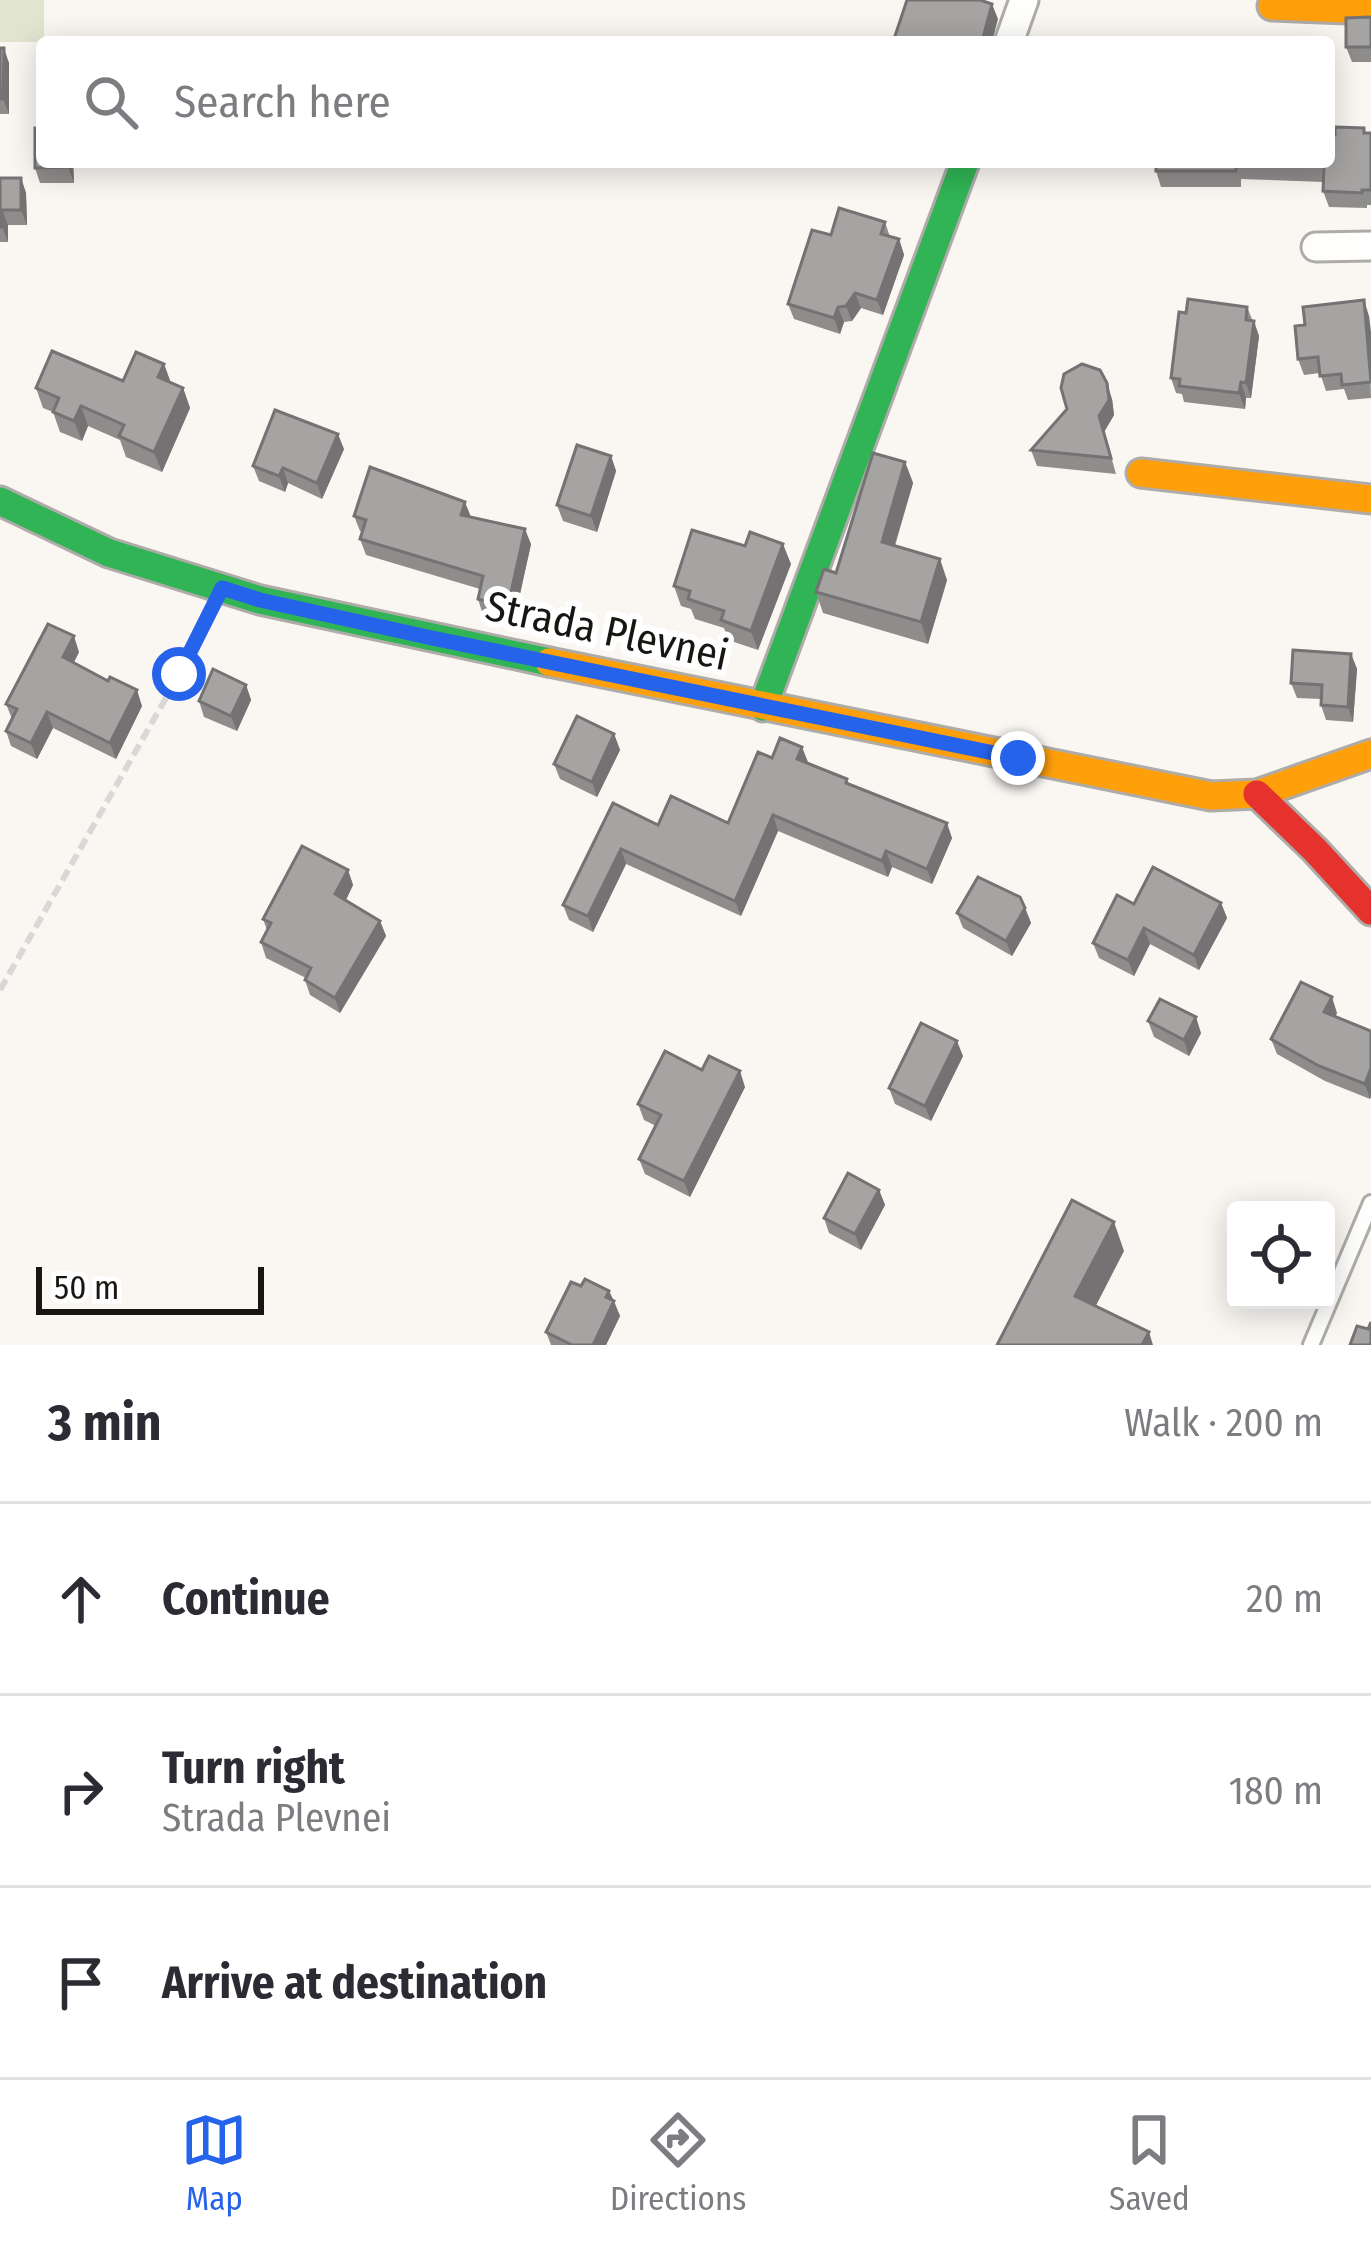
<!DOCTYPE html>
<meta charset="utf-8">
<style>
:root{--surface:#fff;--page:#f2f2f3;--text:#2b2b33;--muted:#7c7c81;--line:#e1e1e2;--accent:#2563eb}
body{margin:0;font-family:"Fira Sans Condensed",sans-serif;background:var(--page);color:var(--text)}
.controls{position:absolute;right:36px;bottom:36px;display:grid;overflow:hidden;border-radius:12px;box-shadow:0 6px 30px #0003}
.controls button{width:108px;height:108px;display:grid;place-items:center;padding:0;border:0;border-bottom:3px solid var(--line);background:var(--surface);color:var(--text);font:60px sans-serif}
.scale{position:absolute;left:36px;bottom:30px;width:228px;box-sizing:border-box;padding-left:12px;border:6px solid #181613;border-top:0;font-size:33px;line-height:42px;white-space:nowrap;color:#181613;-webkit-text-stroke:9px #fff;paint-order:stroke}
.stop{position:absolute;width:36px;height:36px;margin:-27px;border:9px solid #2563eb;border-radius:50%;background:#fff}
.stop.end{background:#2563eb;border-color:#fff;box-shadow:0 3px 12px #0008}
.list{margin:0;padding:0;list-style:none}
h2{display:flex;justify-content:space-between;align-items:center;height:156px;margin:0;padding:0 48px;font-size:51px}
h2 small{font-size:39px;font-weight:400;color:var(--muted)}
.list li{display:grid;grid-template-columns:78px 1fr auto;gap:36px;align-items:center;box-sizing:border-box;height:192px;padding:0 48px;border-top:3px solid var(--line)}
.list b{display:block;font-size:45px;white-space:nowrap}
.list p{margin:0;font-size:39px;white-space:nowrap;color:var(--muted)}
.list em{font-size:39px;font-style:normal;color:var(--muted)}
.icon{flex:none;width:66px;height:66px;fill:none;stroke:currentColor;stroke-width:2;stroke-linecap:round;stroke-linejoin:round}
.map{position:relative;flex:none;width:1371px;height:1345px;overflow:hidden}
.search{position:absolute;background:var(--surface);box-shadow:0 6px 30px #0003;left:36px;right:36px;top:36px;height:132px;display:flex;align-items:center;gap:30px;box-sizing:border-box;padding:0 42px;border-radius:12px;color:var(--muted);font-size:45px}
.sheet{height:732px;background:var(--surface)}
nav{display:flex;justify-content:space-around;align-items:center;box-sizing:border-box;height:168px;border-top:3px solid var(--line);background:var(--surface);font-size:33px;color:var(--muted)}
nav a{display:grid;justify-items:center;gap:6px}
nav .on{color:var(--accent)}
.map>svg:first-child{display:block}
</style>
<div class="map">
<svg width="1371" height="1345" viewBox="0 0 1371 1345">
<rect width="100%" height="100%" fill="#faf7f3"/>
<rect fill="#e1e5d0" x="0" y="0" width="44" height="42"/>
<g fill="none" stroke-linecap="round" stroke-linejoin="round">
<defs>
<polyline id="lane" points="1311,1345 1371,1203"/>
<g id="street">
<polyline points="1009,42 1024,0"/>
<polyline points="1316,247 1371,246"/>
</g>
<g id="fast">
<polyline points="0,501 109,553 260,600 549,662"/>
<polyline points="763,707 965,162"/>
</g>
<g id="slow">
<polyline points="1272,6 1371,10"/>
<polyline points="1141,473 1371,499"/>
<polyline points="549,662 1211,796 1257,794 1371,754"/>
</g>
<polyline id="jam" points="1257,794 1315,850 1371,911"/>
</defs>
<use href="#lane" stroke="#aeaba8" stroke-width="20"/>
<use href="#street" stroke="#aeaba8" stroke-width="33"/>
<use href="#fast" stroke="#aeaba8" stroke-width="33"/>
<use href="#slow" stroke="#aeaba8" stroke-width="33"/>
<use href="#jam" stroke="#aeaba8" stroke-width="33"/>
<polyline stroke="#d9d8d6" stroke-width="6" stroke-dasharray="12 6" stroke-linecap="butt" points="0,990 179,675 208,616"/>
<use href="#lane" stroke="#fefefd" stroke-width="14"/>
<use href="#street" stroke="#fefefd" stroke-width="27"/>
<use href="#fast" stroke="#30b455" stroke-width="27"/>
<use href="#slow" stroke="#ff9f0a" stroke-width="27"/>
<use href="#jam" stroke="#e5322d" stroke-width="27"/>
</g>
<g fill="#8f8c8c">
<polygon points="1371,17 1371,62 1352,62 1346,47 1366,19"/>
<polygon points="0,48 9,63 9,114 0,114"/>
<polygon points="1366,133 1371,133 1371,205 1367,205 1367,208 1329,207 1323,191 1324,182 1241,179 1241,187 1161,187 1156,171"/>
<polygon points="73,162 74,183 40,183 35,168"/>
<polygon points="0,178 21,178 26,193 27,225 8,225 8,242 0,242"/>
<polygon points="885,222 890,237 899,239 904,255 883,315 861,308 852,321 844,322 840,334 794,319 788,304 831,235"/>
<polygon points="1247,307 1259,336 1251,398 1246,398 1245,409 1184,402 1182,394 1176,393 1171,378 1186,313"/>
<polygon points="1369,316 1371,398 1348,400 1344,389 1326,391 1320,373 1304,375 1298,359"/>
<polygon points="164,364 171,383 183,388 190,408 162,472 126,457 120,440 88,426 82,441 60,432 53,412 43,408 36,388 123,381"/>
<polygon points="1112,399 1114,415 1104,432 1116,474 1037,466 1031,450"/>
<polygon points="344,449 322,499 288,483 285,492 259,481 253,466"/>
<polygon points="611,456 616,471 597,532 563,521 557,505"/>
<polygon points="905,462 913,483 895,546 947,580 928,644 823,613 816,592 836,573"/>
<polygon points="354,516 471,517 531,544 514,621 483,615 478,599 480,589 366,555 360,539 363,532 360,531"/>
<polygon points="791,564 758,650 728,640 724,628 695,619 691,609 681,606 674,586"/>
<polygon points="79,652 74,662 142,706 116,759 53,728 37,759 11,746 6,731 12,719 6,704"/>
<polygon points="1351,654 1357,669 1353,722 1326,720 1321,705 1321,699 1297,698 1291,683"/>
<polygon points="246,685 251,700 237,731 204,717 199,701"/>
<polygon points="614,734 620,750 597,797 560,779 554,764"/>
<polygon points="772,758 808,763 952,838 932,884 892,867 888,877 778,831 741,916 626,864 593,932 569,920 563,905 613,803 658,825 728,823"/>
<polygon points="348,870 353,885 346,900 380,921 386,936 340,1013 310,995 305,980 306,978 266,958 261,942 267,930 263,919"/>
<polygon points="1221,903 1227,918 1199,970 1150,944 1134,976 1099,958 1093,943 1134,904"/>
<polygon points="1025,908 1031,923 1012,956 963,928 957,913"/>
<polygon points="1337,1013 1335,1017 1371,1031 1370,1099 1325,1081 1277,1054 1271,1039"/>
<polygon points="1148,1021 1201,1033 1189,1056 1154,1037"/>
<polygon points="963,1056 931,1121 895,1104 889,1088"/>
<polygon points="702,1070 745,1087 690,1197 645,1174 639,1159 656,1126 644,1120 638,1104"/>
<polygon points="879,1190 885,1205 861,1250 829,1233 824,1218"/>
<polygon points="581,1286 609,1291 614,1301 620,1316 606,1345 551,1345 546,1332"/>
</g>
<g fill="#747272">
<polygon points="992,4 998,19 992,42 982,42"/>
<polygon points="4,48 9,63 9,114 3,99"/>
<polygon points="68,162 73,162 74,183 68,167"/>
<polygon points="21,178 26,193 27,225 21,210"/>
<polygon points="2,210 8,225 8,242 2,227"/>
<polygon points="899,239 904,255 883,315 877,300"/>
<polygon points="855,293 861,308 852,321 846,306"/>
<polygon points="1364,300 1369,316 1371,332 1371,373"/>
<polygon points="838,307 844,322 840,334 834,318"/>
<polygon points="1254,321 1259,336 1251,398 1246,383"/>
<polygon points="164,364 171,384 158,377"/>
<polygon points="1241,382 1246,398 1245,409 1239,393"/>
<polygon points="1107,383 1112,399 1114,415 1104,432 1116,474 1099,416"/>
<polygon points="183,388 190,408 162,472 154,452"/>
<polygon points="81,406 88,426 82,441 74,421"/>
<polygon points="338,434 344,449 322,499 317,483"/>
<polygon points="611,456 616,471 597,532 591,516"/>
<polygon points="905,462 913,483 889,563 882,542"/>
<polygon points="283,468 288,483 285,492 279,476"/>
<polygon points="465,502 471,517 461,515"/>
<polygon points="525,529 531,544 514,621 508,606"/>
<polygon points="783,544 791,564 758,650 751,631"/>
<polygon points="940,559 947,580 928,644 921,622"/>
<polygon points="74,636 79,652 69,672 63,657"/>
<polygon points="1351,654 1357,669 1353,722 1348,707"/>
<polygon points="246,685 251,700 237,731 231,716"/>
<polygon points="137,690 142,706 116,759 110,743"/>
<polygon points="47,712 53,728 37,759 31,743"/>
<polygon points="614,734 620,750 597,797 592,782"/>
<polygon points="802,747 808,762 797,759"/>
<polygon points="773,815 778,831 741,916 735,901"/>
<polygon points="947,823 952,838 932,884 927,869"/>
<polygon points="621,849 626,864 593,932 588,916"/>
<polygon points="886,851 892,867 888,877 882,861"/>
<polygon points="348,870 353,885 341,910 335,894"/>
<polygon points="1221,903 1227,918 1199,970 1194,955"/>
<polygon points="1025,908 1031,923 1012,956 1006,941"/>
<polygon points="380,921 386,936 340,1013 335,998"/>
<polygon points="1144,928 1150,944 1134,976 1128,960"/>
<polygon points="1332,997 1337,1013 1329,1028 1324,1012"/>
<polygon points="1196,1017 1201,1033 1189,1056 1184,1040"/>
<polygon points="957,1041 963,1056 931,1121 925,1106"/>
<polygon points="1371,1068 1371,1097 1370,1099 1365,1084"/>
<polygon points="740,1071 745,1087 690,1197 684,1181"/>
<polygon points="879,1190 885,1205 861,1250 855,1234"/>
<polygon points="1114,1222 1124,1251 1086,1325 1075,1296"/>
<polygon points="609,1291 620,1316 606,1345 593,1345"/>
<polygon points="1149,1332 1153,1345 1142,1345"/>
</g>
<g fill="#a6a3a3" stroke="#747272" stroke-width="3">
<polygon points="907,0 980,0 992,4 982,42 893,42"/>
<polygon points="1371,17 1371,47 1346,47 1346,18"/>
<polygon points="0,48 4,48 3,99 0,99"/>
<polygon points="1335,127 1364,128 1364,133 1371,133 1371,190 1362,190 1362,193 1323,191 1324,166 1236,163 1236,171 1156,171 1156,162 1329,162 1329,135 1335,135"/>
<polygon points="35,128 42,128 42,162 68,162 68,167 35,168"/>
<polygon points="0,178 21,178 21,210 2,210 2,227 0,227"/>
<polygon points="839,208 885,222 881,234 899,239 877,300 855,293 846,306 838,307 834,318 788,304 812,230 831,235"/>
<polygon points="1188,299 1247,307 1246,320 1254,321 1246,383 1241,382 1239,393 1179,386 1180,379 1171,378 1179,312 1186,313"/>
<polygon points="1364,300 1371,382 1342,385 1341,374 1320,376 1318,357 1298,359 1295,326 1305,325 1303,307"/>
<polygon points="52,351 123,381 136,352 164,364 158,377 183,388 154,452 119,436 124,425 81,406 74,421 53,412 59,398 36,388"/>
<polygon points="1082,364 1100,370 1107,383 1109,400 1099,416 1111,458 1031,450 1067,409 1061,388 1064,374"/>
<polygon points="275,410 338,434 317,483 283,468 279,476 253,466"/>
<polygon points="577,445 611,456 591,516 557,505"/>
<polygon points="873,453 905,462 882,542 940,559 921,622 816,592 824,569 836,573"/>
<polygon points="370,467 465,502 461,515 525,529 508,606 478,599 483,576 360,539 366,520 354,516"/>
<polygon points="692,530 745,546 750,532 783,544 751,631 721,620 724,611 688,599 690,591 674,586"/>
<polygon points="48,624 74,636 63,657 108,681 110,677 137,690 110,743 47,712 31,743 6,731 17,709 6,704"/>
<polygon points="1293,650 1351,654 1348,707 1321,705 1322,685 1291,683"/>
<polygon points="213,669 246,685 231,716 199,701"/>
<polygon points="577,716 614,734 592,782 554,764"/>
<polygon points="780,738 802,747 797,759 847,779 846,783 947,823 927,869 886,851 882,861 773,815 735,901 621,849 588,916 563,905 613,803 658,825 671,796 728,823 758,752 772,758"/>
<polygon points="302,846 348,870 335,894 380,921 335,998 305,980 311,968 261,942 271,923 263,919"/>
<polygon points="1153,867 1221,903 1194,955 1144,928 1128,960 1093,943 1117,895 1134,904"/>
<polygon points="978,877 1020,897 1025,908 1006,941 957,913"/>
<polygon points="1301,982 1332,997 1324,1012 1371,1031 1371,1068 1365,1084 1319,1066 1271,1039"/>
<polygon points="1160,999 1196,1017 1184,1040 1148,1021"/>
<polygon points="921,1023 957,1041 925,1106 889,1088"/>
<polygon points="665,1051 702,1070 709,1056 740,1071 684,1181 639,1159 661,1115 638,1104"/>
<polygon points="848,1173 879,1190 855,1234 824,1218"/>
<polygon points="1072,1200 1114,1222 1075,1296 1149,1332 1142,1345 997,1345"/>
<polygon points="585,1279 609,1291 606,1297 614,1301 593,1345 572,1345 546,1332 571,1282 581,1286"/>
<polygon points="1371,1322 1371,1345 1350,1345 1357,1326 1368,1329"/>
</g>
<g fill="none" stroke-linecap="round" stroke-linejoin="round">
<polyline stroke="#2563eb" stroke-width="15" points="179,674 222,588 260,600 432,638 1018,758"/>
</g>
<g text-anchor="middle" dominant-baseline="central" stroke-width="12" stroke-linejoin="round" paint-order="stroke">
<g font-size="42" fill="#181613" stroke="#fff">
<text transform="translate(607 631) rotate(12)">Strada Plevnei</text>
</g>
</g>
</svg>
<div class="controls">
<button><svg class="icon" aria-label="locate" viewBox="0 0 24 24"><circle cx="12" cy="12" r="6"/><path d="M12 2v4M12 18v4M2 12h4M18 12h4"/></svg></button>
</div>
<div class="scale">50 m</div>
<div class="stop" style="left:179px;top:674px"></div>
<div class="stop end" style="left:1018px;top:758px"></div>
<div class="search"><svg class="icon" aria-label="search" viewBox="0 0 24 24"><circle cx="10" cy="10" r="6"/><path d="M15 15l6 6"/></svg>Search here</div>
</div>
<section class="sheet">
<h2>3 min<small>Walk · 200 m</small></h2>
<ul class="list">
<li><svg class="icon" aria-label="ahead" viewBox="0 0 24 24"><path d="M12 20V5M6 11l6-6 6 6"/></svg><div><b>Continue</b></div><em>20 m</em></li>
<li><svg class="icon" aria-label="right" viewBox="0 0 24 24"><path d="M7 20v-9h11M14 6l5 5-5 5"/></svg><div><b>Turn right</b><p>Strada Plevnei</p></div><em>180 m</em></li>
<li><svg class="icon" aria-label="arrive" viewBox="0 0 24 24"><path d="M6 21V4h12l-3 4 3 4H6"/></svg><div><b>Arrive at destination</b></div></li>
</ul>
</section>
<nav>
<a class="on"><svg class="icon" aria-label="map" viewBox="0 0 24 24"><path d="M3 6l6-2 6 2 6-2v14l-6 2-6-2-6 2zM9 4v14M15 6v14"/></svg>Map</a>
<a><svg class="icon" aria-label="directions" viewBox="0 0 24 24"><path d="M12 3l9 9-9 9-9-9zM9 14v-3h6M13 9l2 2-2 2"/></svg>Directions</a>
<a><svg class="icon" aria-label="saved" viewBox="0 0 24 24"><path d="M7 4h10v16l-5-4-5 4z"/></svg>Saved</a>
</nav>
